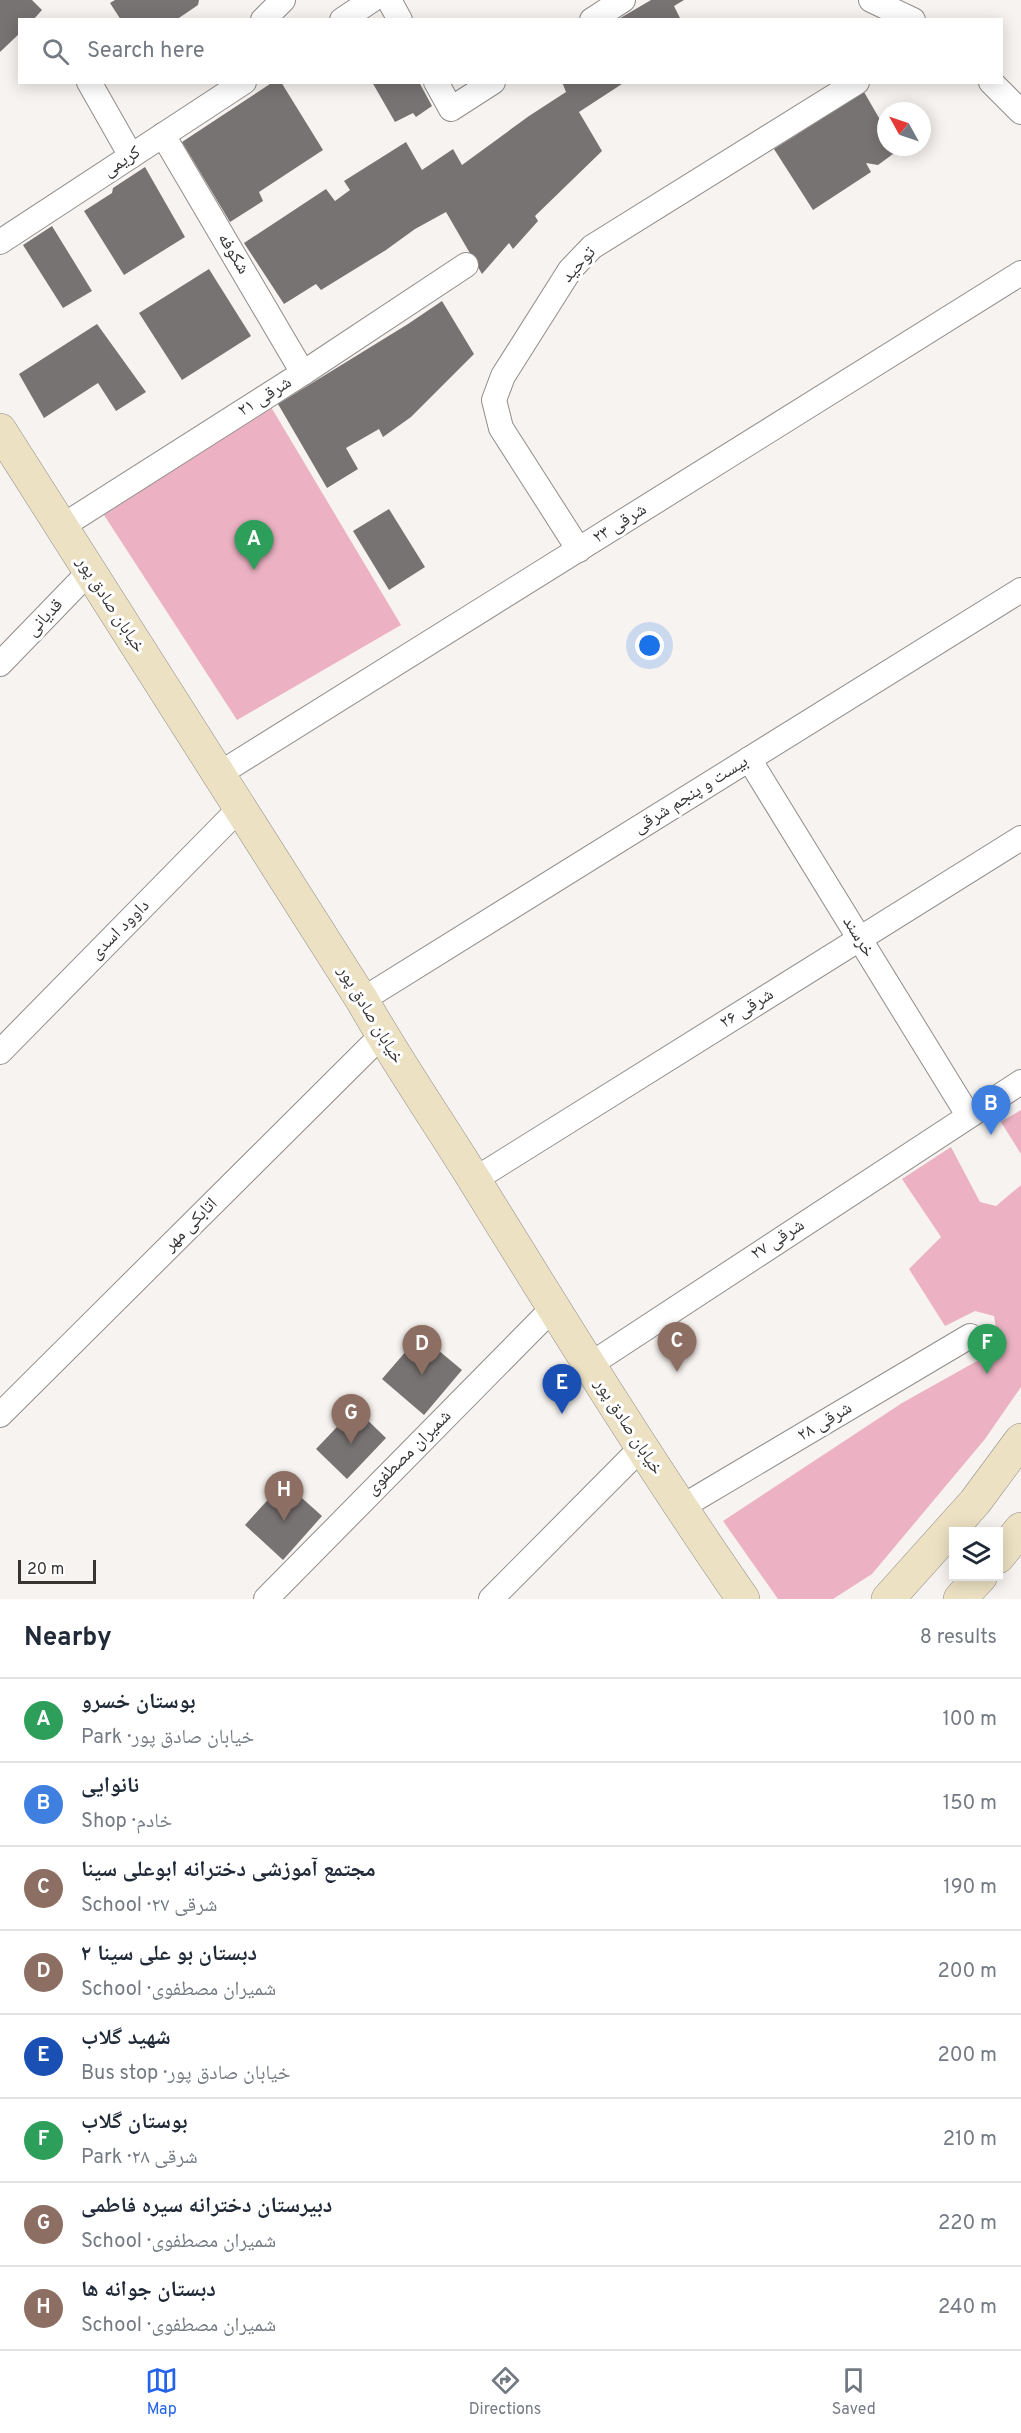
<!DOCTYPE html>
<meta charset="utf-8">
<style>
:root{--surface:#fff;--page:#f6f6f7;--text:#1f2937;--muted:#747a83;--line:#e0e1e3;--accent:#2563eb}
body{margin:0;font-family:Overpass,"Noto Naskh Arabic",sans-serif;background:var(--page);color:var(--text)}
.controls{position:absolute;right:18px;bottom:18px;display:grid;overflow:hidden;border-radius:0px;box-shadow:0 3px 15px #0003}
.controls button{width:54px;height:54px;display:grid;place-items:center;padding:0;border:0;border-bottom:2px solid var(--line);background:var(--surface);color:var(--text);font:30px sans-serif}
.compass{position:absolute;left:877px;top:102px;width:54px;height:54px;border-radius:50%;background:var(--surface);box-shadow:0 3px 15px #0003;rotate:310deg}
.scale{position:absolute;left:18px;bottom:15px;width:78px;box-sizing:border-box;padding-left:6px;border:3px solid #373534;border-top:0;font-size:16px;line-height:21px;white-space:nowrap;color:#373534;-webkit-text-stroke:4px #fff;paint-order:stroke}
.you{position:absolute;left:650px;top:646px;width:21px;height:21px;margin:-15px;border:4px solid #fff;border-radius:50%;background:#1a73e8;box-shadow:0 0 0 9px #1a73e833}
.badge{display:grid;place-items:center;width:39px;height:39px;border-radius:50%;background:var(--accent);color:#fff;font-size:20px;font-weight:700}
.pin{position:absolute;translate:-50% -50px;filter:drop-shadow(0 2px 3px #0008)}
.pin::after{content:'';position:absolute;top:32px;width:21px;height:18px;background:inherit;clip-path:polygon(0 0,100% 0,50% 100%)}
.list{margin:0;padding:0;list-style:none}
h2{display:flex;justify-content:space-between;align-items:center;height:78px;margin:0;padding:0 24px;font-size:26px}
h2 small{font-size:20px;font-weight:400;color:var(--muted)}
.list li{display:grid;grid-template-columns:39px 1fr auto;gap:18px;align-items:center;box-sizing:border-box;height:84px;padding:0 24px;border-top:2px solid var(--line)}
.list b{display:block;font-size:22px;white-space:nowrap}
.list p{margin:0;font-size:20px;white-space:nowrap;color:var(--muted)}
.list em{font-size:20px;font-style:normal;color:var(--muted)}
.icon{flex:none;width:33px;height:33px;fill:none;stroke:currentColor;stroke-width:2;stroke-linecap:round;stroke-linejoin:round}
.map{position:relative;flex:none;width:1021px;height:1599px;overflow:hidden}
.search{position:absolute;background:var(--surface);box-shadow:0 3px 15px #0003;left:18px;right:18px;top:18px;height:66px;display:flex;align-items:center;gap:15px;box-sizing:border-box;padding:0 21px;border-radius:0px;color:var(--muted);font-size:22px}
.sheet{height:750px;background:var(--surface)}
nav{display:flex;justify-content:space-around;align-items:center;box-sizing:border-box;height:84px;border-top:2px solid var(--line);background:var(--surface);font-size:16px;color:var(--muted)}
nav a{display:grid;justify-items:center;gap:3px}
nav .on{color:var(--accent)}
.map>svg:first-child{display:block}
</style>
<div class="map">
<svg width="1021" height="1599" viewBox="0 0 1021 1599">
<rect width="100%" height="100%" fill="#f7f3f0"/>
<g fill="#ecb2c4">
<polygon points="271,407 401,625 237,720 104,515"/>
<polygon points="1021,1110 1021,1154 1001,1122"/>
<polygon points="951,1147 980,1202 996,1206 1021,1185 1021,1387 985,1439 872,1574 833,1599 778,1599 723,1521 902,1403 977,1361 998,1342 994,1316 975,1311 945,1326 909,1269 941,1237 902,1179"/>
</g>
<g fill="#787373">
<polygon points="0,0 32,0 42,10 33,20 20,20 20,33 0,52"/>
<polygon points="115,0 199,0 198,5 176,20 121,20 110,3"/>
<polygon points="651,0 684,0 674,6 681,20 617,20"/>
<polygon points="273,82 281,82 323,150 259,192 263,201 230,222 182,142"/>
<polygon points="372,82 419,82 432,106 416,117 413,113 395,122"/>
<polygon points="562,82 625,82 579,112 602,151 535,216 538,221 513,249 509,243 482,274 446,212 415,229 386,250 321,290 316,284 284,304 244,243 326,189 335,201 350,190 344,181 406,142 422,170 453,149 462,165 529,116 566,92"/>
<polygon points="864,92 886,130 886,147 894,147 893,154 878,165 866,163 871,172 813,210 774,149"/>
<polygon points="145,167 185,237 124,275 84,211 112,193 113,188"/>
<polygon points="52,226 92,291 63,308 23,245"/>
<polygon points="209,269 251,336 182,380 139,313"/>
<polygon points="442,301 474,354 411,417 383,437 379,429 346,448 358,469 327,488 278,404 408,324"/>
<polygon points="97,324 146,392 116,411 98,383 44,418 19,374"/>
<polygon points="389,509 425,567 389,590 353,531"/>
<polygon points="420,1335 462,1370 424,1415 382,1379"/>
<polygon points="355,1408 386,1438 347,1479 316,1449"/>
<polygon points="284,1482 322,1516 283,1560 245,1525"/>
</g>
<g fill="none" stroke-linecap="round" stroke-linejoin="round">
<defs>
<g id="street">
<polyline points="389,0 400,20"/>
<polyline points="871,0 913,20"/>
<polyline points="263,20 283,0"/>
<polyline points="342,20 372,0"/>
<polyline points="592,20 623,0"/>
<polyline points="89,82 131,156"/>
<polyline points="436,82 451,109 493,82"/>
<polyline points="991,82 1021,112"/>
<polyline points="163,135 303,373"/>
<polyline points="0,242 244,82"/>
<polyline points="61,527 303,373 466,265"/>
<polyline points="579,550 501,428 494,400 503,376 570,270 592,247 857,82"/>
<polyline points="0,664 89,572"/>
<polyline points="749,759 968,1115"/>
<polyline points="219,774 1021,273"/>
<polyline points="362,1000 1021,590"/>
<polyline points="0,1052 240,808"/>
<polyline points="474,1180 1021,838"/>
<polyline points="588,1366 1021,1082"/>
<polyline points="0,1415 382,1035"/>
<polyline points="680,1508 970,1336"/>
<polyline points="266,1599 553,1308"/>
<polyline points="491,1599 642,1447"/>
</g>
<g id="secondary">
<path d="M0,430L362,1000C397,1062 438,1121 475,1181C562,1322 649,1463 743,1599"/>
<polyline points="998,1557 1021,1529"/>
<polyline points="888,1599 975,1502 1021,1440"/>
<polyline points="960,1599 981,1576"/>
</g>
</defs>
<use href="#street" stroke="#918d8a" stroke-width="26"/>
<use href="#secondary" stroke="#918d8a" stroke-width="34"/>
<use href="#street" stroke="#fff" stroke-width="24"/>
<use href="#secondary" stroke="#ece1c3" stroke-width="33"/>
</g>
<g text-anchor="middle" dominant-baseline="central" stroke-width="6" stroke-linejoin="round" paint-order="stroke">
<g font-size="18" fill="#373534" stroke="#fff">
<text transform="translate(122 162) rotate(-33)">کریمی</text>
<text transform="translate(233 254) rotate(59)">شکوفه</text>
<text transform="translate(579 265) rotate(-48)">توحید</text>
<text transform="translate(265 397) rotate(-32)">۲۱ شرقی</text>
<text transform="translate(620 524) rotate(-32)">۲۳ شرقی</text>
<text transform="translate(110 605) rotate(57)">خیابان صادق پور</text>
<text transform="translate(45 618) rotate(-46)">قدیانی</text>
<text transform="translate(691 795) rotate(-32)">بیست و پنجم شرقی</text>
<text transform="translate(120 930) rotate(-45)">داوود اسدی</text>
<text transform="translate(858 937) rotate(58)">خرسند</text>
<text transform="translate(747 1009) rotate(-32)">۲۶ شرقی</text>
<text transform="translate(370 1015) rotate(59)">خیابان صادق پور</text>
<text transform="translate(191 1225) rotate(-45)">اتابکی مهر</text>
<text transform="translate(778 1240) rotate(-33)">۲۷ شرقی</text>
<text transform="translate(825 1422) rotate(-31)">۲۸ شرقی</text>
<text transform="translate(628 1427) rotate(57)">خیابان صادق پور</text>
<text transform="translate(409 1453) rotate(-45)">شمیران مصطفوی</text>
</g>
</g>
</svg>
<div class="controls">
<button><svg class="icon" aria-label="layers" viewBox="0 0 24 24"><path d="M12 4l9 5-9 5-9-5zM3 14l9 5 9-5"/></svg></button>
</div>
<svg class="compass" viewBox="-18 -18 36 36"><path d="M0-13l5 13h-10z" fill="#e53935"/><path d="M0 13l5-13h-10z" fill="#747a83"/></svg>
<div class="scale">20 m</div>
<div class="you"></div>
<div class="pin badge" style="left:254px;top:570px;background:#2e9e5b">A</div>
<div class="pin badge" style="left:991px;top:1135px;background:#3f7fe0">B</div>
<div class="pin badge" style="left:677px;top:1372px;background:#8d6e63">C</div>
<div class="pin badge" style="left:422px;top:1375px;background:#8d6e63">D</div>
<div class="pin badge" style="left:562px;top:1414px;background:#1a4fb4">E</div>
<div class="pin badge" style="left:987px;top:1374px;background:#2e9e5b">F</div>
<div class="pin badge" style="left:351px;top:1444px;background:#8d6e63">G</div>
<div class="pin badge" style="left:284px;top:1521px;background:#8d6e63">H</div>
<div class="search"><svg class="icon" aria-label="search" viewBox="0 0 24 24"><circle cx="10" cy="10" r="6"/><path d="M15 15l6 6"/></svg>Search here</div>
</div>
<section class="sheet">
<h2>Nearby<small>8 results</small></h2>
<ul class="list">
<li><span class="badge" style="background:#2e9e5b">A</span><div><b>بوستان خسرو</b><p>Park · خیابان صادق پور</p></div><em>100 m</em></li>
<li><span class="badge" style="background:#3f7fe0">B</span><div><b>نانوایی</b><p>Shop · خادم</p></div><em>150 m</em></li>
<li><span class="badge" style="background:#8d6e63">C</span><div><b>مجتمع آموزشی دخترانه ابوعلی سینا</b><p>School · ۲۷ شرقی</p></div><em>190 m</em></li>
<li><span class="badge" style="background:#8d6e63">D</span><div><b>دبستان بو علی سینا ۲</b><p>School · شمیران مصطفوی</p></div><em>200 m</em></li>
<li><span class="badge" style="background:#1a4fb4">E</span><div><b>شهید گلاب</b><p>Bus stop · خیابان صادق پور</p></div><em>200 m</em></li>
<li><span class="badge" style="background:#2e9e5b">F</span><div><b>بوستان گلاب</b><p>Park · ۲۸ شرقی</p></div><em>210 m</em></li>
<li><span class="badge" style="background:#8d6e63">G</span><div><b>دبیرستان دخترانه سیره فاطمی</b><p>School · شمیران مصطفوی</p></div><em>220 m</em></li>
<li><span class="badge" style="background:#8d6e63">H</span><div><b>دبستان جوانه ها</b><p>School · شمیران مصطفوی</p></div><em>240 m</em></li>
</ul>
</section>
<nav>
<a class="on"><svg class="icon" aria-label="map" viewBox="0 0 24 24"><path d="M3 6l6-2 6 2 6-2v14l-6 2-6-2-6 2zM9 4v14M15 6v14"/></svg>Map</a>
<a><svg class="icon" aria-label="directions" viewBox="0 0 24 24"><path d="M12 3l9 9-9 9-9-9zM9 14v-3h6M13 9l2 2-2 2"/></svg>Directions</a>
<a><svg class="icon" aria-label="saved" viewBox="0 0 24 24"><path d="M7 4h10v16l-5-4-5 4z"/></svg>Saved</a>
</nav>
